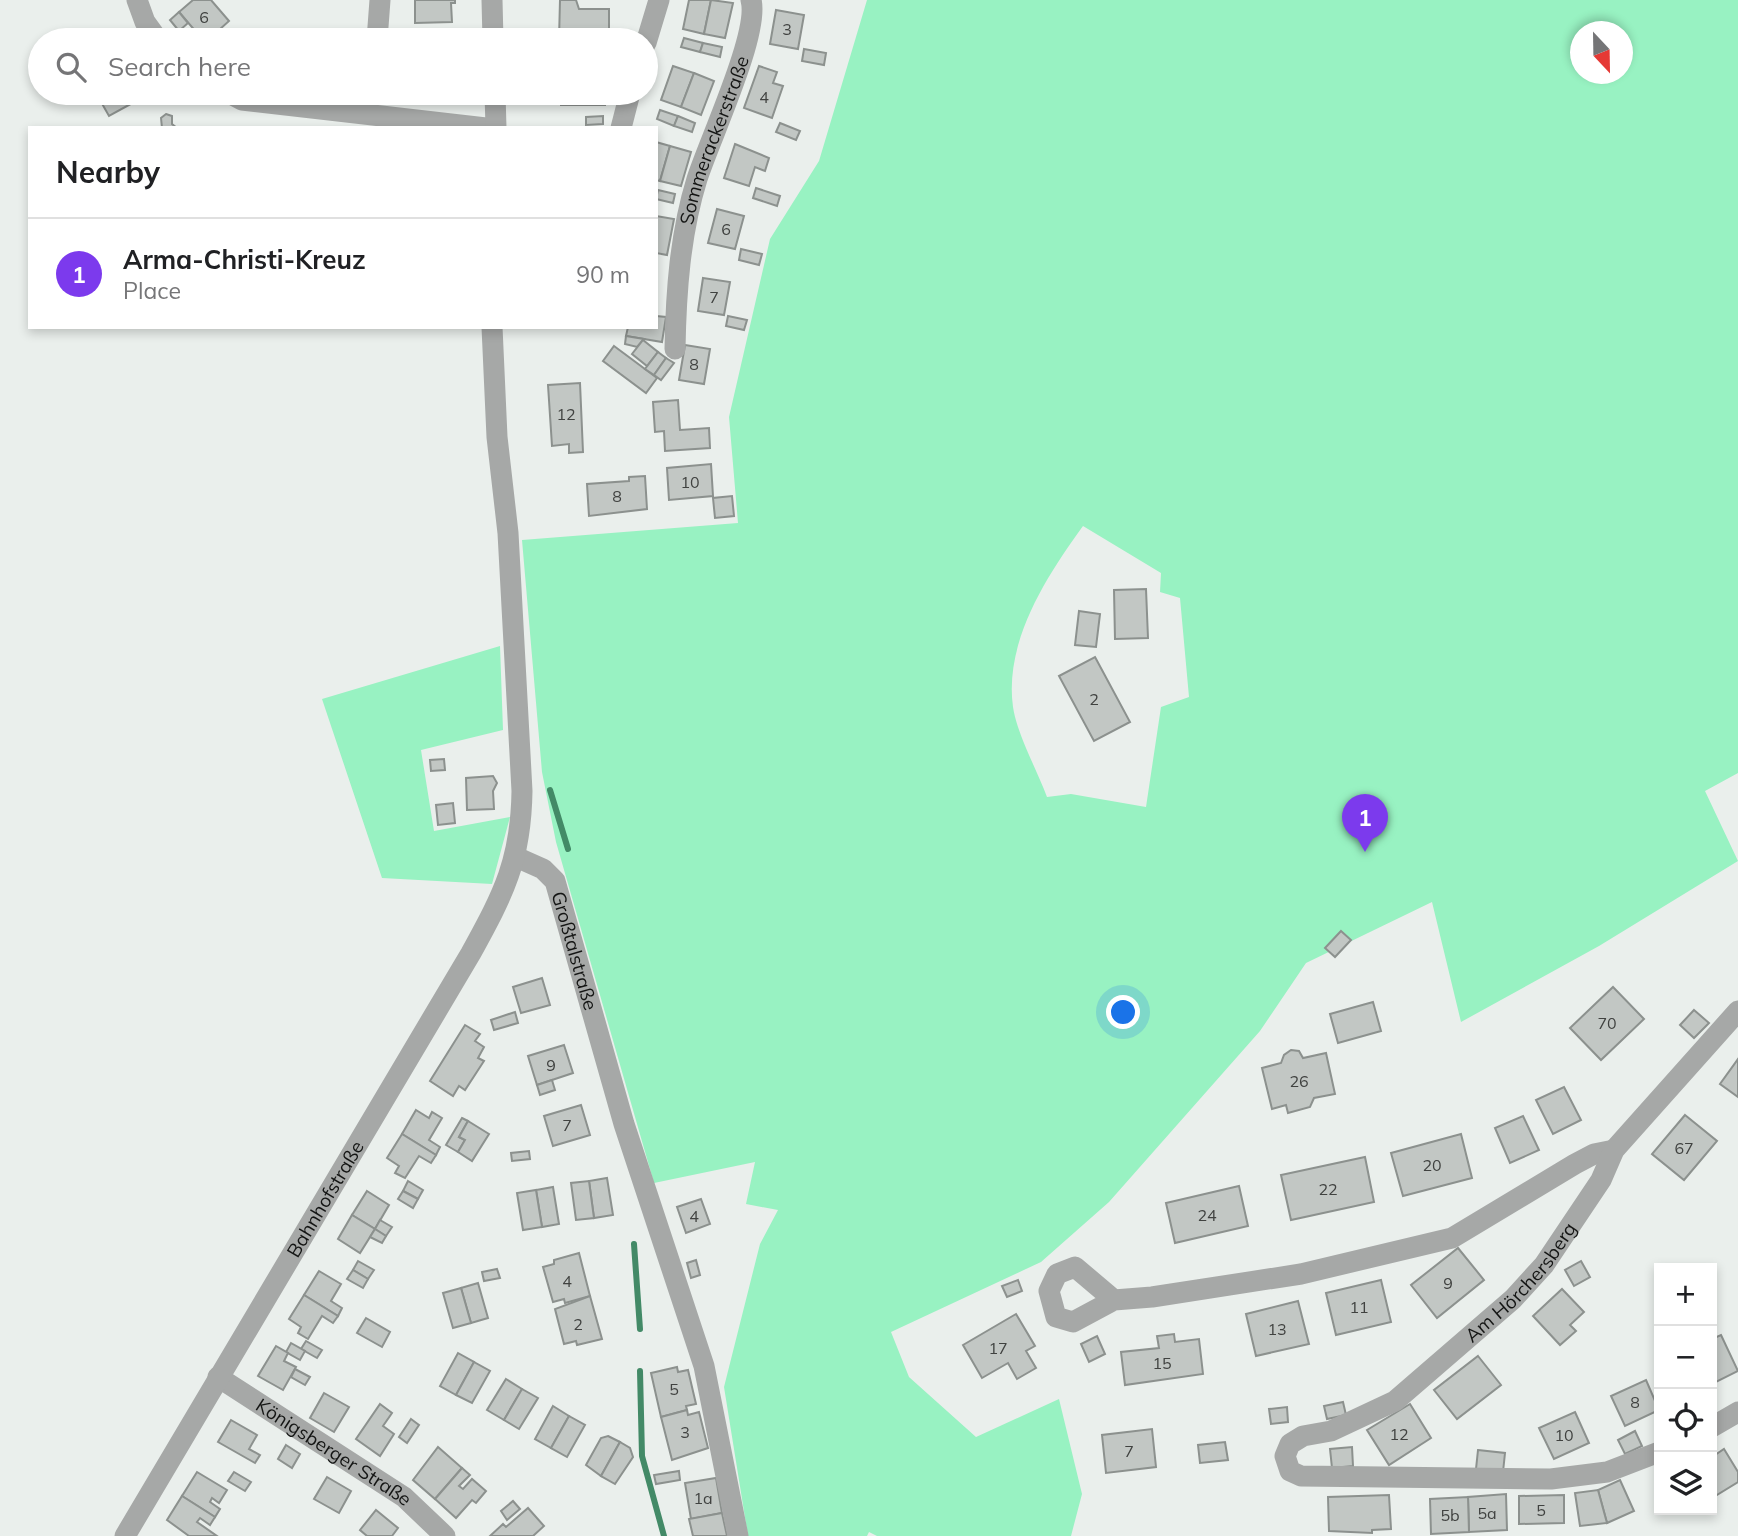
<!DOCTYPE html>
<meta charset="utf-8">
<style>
:root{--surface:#fff;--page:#f6f6f6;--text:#202124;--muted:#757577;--line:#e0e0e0;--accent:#7c3aed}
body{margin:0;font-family:Mulish,sans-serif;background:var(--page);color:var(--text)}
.controls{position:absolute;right:21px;bottom:21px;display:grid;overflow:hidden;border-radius:0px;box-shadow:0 4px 10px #0003}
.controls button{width:63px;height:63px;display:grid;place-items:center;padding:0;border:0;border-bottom:2px solid var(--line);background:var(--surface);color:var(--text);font:35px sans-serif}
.compass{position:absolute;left:1570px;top:21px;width:63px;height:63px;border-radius:50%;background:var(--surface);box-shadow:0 4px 10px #0003;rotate:158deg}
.you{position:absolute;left:1124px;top:1013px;width:24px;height:24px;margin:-18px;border:5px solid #fff;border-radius:50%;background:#1a73e8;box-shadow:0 0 0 10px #1a73e833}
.badge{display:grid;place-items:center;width:46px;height:46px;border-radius:50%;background:var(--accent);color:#fff;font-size:23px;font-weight:700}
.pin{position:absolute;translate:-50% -58px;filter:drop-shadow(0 2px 4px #0008)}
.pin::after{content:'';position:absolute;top:37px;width:24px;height:21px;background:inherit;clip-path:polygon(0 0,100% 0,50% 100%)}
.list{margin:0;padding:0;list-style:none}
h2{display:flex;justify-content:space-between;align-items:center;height:91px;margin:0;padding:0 28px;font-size:30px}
h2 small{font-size:23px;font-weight:400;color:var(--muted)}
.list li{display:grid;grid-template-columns:46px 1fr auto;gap:21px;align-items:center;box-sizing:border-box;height:112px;padding:0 28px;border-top:2px solid var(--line)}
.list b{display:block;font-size:26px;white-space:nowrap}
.list p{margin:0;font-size:23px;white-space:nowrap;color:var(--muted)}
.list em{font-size:23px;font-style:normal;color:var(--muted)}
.icon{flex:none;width:38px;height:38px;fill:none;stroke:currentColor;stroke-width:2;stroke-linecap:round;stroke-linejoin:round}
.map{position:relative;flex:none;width:1738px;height:1536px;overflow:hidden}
.search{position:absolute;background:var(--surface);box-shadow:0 4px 10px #0003;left:28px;top:28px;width:630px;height:77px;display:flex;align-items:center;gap:18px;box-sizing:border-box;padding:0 24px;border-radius:38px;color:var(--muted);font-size:26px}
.panel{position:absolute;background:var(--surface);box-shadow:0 4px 10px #0003;left:28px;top:126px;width:630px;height:203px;border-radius:0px}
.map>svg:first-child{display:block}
</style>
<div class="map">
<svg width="1738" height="1536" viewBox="0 0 1738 1536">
<rect width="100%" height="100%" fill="#eaefec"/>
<g fill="#98f2c2" fill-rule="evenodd">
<path d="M867,0H1738V773L1705,791L1738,861L1599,946L1461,1022L1432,902L1306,963L1260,1031L1109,1202L1041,1262L891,1332L909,1377L976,1437L1059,1399L1082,1494L1071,1536H877L869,1532L867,1536H748L724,1387L760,1244L778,1210L746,1204L755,1162L654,1183L556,842L542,772L522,540L738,523L729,417L770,239L819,161ZM1580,32H1622V74H1580ZM1083,526L1161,573L1160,592L1180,598L1189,697L1161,707L1146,807L1071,794L1047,797C1037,770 1017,734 1013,707C1004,642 1046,577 1083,526Z"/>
<polygon points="500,646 503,730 421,750 434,831 510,817 492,884 382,878 322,699"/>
</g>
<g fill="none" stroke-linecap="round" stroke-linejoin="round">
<g stroke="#438a67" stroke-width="6">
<polyline points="550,790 568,849"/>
<polyline points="634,1244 640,1329"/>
<polyline points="640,1371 642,1456 664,1536"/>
</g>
</g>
<g fill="#c2c7c4" stroke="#8c918e" stroke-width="2">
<polygon points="193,0 211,0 229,21 208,40 203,40 179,12"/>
<polygon points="415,0 455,0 455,3 451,3 452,22 415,23"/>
<polygon points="560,0 576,0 579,9 609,9 609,40 559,40"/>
<polygon points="689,0 711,0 704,34 683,29"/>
<polygon points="711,0 733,3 725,38 704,34"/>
<polygon points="776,10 804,15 798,49 770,44"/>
<polygon points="179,12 188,23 179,31 170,20"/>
<polygon points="76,32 94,33 94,40 75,40"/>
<polygon points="684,38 703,43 700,52 681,47"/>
<polygon points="703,43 722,47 720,57 700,52"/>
<polygon points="804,49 826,53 824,65 802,61"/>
<polygon points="673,66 694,73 681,107 661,100"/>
<polygon points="759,66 777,72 773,83 783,86 772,118 744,108"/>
<polygon points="694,73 714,81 701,115 681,107"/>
<polygon points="96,93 134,93 138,100 109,116"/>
<polygon points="410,93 447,93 446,103 409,98"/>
<rect x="561" y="93" width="44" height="12"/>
<polygon points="660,110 678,116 674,126 657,119"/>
<polygon points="166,114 172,116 172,124 177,128 162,128 161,118"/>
<polygon points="603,116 603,124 586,125 586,117"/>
<polygon points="678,116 695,123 692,132 674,126"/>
<polygon points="780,123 800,131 796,140 776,132"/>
<polygon points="656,142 670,146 660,181 656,180"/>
<polygon points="735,144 769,158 765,171 755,167 749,186 724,178"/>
<polygon points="670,146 691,152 681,186 660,181"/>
<polygon points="756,188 780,196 777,206 753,198"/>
<polygon points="658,190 675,194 673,203 656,199"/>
<polygon points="717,209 744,216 735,249 708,243"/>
<polygon points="656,216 674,219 667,255 656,253"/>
<polygon points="741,249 762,254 759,265 739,260"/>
<polygon points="703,278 730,282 724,315 698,311"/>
<polygon points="656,316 666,317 662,342 626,336 628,327 656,327"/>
<polygon points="728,316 747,320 744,330 726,326"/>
<polygon points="626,336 644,339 637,347 625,344"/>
<polygon points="643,340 658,352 647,366 632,354"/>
<polygon points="685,345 710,349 704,384 679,380"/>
<polygon points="614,346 657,378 646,393 603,361"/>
<polygon points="658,352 666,358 654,375 645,369"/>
<polygon points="666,358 674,363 661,380 654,375"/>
<polygon points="580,383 583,452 569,453 569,444 552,446 548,385"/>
<polygon points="678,400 680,430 709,428 710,448 665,451 664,431 655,432 653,402"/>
<polygon points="711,464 713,496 669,500 667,468"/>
<polygon points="645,476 647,509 589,516 587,484 629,481 629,477"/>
<polygon points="732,496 734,516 715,518 713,498"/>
<polygon points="1146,589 1148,638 1115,639 1114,590"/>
<polygon points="1079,611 1100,614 1096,647 1075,645"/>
<polygon points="1095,657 1130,722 1094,741 1059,676"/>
<polygon points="444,759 445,770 431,771 430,760"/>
<polygon points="493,776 497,783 493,791 494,809 467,810 466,778"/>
<polygon points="453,803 455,823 438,825 436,805"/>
<polygon points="1341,931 1351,940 1335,957 1325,948"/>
<polygon points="542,978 550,1005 521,1013 513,987"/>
<polygon points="1613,987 1644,1019 1601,1060 1570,1028"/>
<polygon points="1373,1002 1381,1031 1338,1043 1330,1014"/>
<polygon points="1694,1010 1709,1023 1694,1038 1680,1025"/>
<polygon points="515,1012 518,1023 494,1030 491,1020"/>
<polygon points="465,1025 480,1034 475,1041 484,1047 478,1058 484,1061 465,1090 459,1086 453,1096 430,1081"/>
<polygon points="564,1045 573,1073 537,1085 528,1056"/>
<polygon points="1291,1050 1299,1051 1303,1058 1326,1053 1335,1094 1314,1098 1310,1107 1288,1113 1286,1105 1272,1109 1262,1068 1281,1063 1284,1055"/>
<polygon points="1738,1059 1738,1097 1720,1084"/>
<polygon points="552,1080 555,1090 540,1095 537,1085"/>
<polygon points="1564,1087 1581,1120 1553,1134 1536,1100"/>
<polygon points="581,1105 590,1135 553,1146 544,1116"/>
<polygon points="416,1110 429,1118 432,1112 442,1118 429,1140 440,1147 436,1155 402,1134"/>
<polygon points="1685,1115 1717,1141 1684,1180 1652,1154"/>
<polygon points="1523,1116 1539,1150 1510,1163 1495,1128"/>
<polygon points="462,1118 468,1121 459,1137 465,1140 458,1152 446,1145"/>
<polygon points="468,1121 489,1134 472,1161 458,1152 465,1140 459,1137"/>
<polygon points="402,1134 436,1155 431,1163 419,1156 405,1178 395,1173 399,1166 387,1158"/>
<polygon points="1461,1134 1472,1178 1403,1196 1391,1153"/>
<polygon points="529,1151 530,1159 512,1161 511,1153"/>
<polygon points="1365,1157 1374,1202 1291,1220 1281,1175"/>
<polygon points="607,1178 613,1215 594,1218 589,1181"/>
<polygon points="408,1181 423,1190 418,1199 403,1191"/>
<polygon points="589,1181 594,1218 576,1220 571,1183"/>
<polygon points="1239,1186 1248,1226 1175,1243 1166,1203"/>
<polygon points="553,1187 559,1224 542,1227 536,1190"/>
<polygon points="536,1190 542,1227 523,1230 517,1193"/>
<polygon points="367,1191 389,1205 375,1229 352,1215"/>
<polygon points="403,1191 418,1199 413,1208 398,1199"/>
<polygon points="701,1199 710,1224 686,1233 677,1207"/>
<polygon points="352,1215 375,1229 360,1253 338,1239"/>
<polygon points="380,1220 392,1227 386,1236 375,1229"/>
<polygon points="375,1229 386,1236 382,1243 370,1237"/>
<polygon points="1458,1248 1484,1280 1437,1318 1411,1285"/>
<polygon points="579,1253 590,1296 565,1303 564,1299 553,1302 543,1267 554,1264 554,1260"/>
<polygon points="696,1260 700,1275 691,1278 687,1263"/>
<polygon points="358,1261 374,1270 368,1279 353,1270"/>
<polygon points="1581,1261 1590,1277 1574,1286 1565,1270"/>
<polygon points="497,1269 500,1278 484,1281 482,1272"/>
<polygon points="353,1270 368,1279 363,1288 347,1279"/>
<polygon points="319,1271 341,1284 331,1301 342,1308 338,1316 304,1295"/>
<polygon points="1018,1280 1022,1291 1007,1297 1002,1286"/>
<polygon points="1381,1280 1391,1322 1336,1335 1326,1293"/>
<polygon points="478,1283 488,1318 471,1323 461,1288"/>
<polygon points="461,1288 471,1323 453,1328 443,1293"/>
<polygon points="1562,1289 1584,1312 1570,1325 1576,1331 1560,1345 1533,1316"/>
<polygon points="304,1295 338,1316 333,1323 322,1316 308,1339 298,1333 301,1327 289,1319"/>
<polygon points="590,1296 602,1339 577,1345 576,1341 564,1344 555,1309"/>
<polygon points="1298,1301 1309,1344 1256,1356 1246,1314"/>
<polygon points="1016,1314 1035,1346 1026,1351 1036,1368 1017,1379 1008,1363 982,1378 963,1345"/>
<polygon points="366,1318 390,1332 382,1347 357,1333"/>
<polygon points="1174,1334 1175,1342 1199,1339 1203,1374 1125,1385 1121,1352 1159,1348 1157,1336"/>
<polygon points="1721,1335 1738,1371 1712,1384 1712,1339"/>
<polygon points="1097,1336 1105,1354 1089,1362 1081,1344"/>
<polygon points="306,1341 322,1350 317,1358 301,1349"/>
<polygon points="291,1343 305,1351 300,1360 286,1352"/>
<polygon points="276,1346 288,1353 284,1361 296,1367 283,1390 258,1376"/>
<polygon points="458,1353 474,1362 456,1395 440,1386"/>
<polygon points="1478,1356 1501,1385 1457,1419 1434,1390"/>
<polygon points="474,1362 490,1371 472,1403 456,1395"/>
<polygon points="677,1367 678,1372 688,1370 696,1404 686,1406 687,1410 661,1417 651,1373"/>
<polygon points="295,1369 310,1377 305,1385 291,1377"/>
<polygon points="506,1379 522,1389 504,1420 487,1410"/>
<polygon points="1646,1380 1659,1410 1625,1426 1611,1396"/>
<polygon points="522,1389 538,1398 519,1429 504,1420"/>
<polygon points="324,1393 349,1407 334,1432 310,1418"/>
<polygon points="1343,1402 1346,1415 1327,1419 1324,1406"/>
<polygon points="380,1404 392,1413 383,1426 394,1434 380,1456 356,1439"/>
<polygon points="1410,1404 1431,1438 1389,1465 1367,1430"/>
<polygon points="553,1406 569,1416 551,1448 535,1439"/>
<polygon points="1287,1407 1288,1422 1271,1424 1269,1409"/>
<polygon points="687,1410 688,1415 699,1412 708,1448 672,1460 661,1417"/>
<polygon points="1575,1412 1589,1443 1554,1459 1539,1428"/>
<polygon points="569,1416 585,1425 567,1457 551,1448"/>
<polygon points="411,1419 419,1425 407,1443 399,1437"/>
<polygon points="231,1420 257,1435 249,1449 260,1455 255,1463 218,1442"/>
<polygon points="1152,1429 1156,1467 1106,1473 1102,1435"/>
<polygon points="1635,1431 1642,1446 1625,1454 1618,1440"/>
<polygon points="608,1436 620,1442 601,1476 586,1465 601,1438"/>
<polygon points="620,1442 630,1448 633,1457 615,1484 601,1476"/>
<polygon points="1225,1442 1228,1460 1200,1463 1198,1445"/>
<polygon points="286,1445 300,1454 292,1468 278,1459"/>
<polygon points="438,1447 462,1468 435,1499 413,1480"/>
<polygon points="1352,1447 1353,1466 1332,1468 1330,1449"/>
<polygon points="1724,1449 1738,1472 1738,1482 1712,1498 1712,1457"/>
<polygon points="1478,1450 1505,1453 1503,1472 1476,1469"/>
<polygon points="462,1468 470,1475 459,1486 463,1489 472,1479 486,1491 476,1503 472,1500 456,1518 435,1499"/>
<polygon points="679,1471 680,1480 656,1484 654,1475"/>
<polygon points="197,1472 227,1490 219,1503 212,1498 210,1502 220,1509 215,1517 182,1496"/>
<polygon points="234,1472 251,1482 245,1491 228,1481"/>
<polygon points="327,1477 351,1491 339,1513 314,1499"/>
<polygon points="716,1478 722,1513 691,1519 685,1483"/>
<polygon points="1620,1480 1634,1511 1607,1523 1598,1490"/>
<polygon points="1598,1490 1607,1523 1580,1526 1575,1493"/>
<polygon points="1506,1494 1507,1530 1469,1532 1468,1497"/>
<polygon points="1389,1495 1391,1529 1372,1530 1372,1533 1329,1531 1328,1497"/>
<polygon points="1564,1495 1564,1523 1519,1524 1519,1496"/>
<polygon points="182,1496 215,1517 210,1525 200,1518 197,1522 217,1536 189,1536 167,1520"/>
<polygon points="1468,1497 1469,1532 1431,1534 1430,1499"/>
<polygon points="513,1501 520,1509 507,1520 501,1511"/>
<polygon points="528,1508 544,1526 533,1536 490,1536 503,1524 506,1527"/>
<polygon points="376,1510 398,1528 392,1536 367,1536 360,1530"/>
<polygon points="722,1513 727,1536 693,1536 689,1519"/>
</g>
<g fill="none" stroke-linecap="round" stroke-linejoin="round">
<g stroke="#a6a8a7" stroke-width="21">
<polyline points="137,0 145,22 158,40"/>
<polyline points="492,0 493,40"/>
<polyline points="377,40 380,0"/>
<polyline points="646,43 659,0"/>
<polyline points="229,93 242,100 486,128"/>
<polyline points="495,93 496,128"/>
<polyline points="621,128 630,93"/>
<path id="s1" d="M675,349C676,292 680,234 697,179C709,141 760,33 751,0"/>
<path id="s2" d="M516,857L543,869L555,881L624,1124L704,1366L738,1536"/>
<polyline points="1114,1300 1075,1267 1057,1274 1049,1291 1056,1317 1073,1322 1114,1300 1152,1297 1301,1274 1452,1238 1575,1164 1594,1154 1614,1150"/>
<path id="s3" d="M218,1377L404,1497L445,1536"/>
<polyline points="1712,1427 1738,1412"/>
<path id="s4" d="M1659,1452L1607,1472L1551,1479L1301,1476L1290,1471L1285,1456L1290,1444L1303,1436L1331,1431L1395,1401L1513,1299L1544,1265L1601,1180L1614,1150L1738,1011"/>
<path id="s5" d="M125,1536L471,953C504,893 521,860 522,791L508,533L497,437L492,327"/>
</g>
</g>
<g text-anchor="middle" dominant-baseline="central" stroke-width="5" stroke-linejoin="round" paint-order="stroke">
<g font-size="16" fill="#404240">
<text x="204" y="17">6</text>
<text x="787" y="29">3</text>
<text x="764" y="97">4</text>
<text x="726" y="229">6</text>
<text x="714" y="297">7</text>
<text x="694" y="364">8</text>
<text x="566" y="414">12</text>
<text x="690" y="482">10</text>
<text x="617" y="496">8</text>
<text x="1094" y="699">2</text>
<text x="1607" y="1023">70</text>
<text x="551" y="1065">9</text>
<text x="1299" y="1081">26</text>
<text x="567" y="1125">7</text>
<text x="1684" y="1148">67</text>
<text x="1432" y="1165">20</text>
<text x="1328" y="1189">22</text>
<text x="1207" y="1215">24</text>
<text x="694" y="1216">4</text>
<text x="567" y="1281">4</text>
<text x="1448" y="1283">9</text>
<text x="1359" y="1307">11</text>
<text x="578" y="1324">2</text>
<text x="1277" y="1329">13</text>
<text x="998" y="1348">17</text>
<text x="1162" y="1363">15</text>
<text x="674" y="1389">5</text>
<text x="1635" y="1402">8</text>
<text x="685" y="1432">3</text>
<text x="1399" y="1434">12</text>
<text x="1564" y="1435">10</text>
<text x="1129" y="1451">7</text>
<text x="703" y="1498">1a</text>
<text x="1541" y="1510">5</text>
<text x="1487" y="1513">5a</text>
<text x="1450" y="1515">5b</text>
</g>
<g font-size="19" fill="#141514" stroke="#f7fcf9">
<text stroke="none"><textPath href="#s1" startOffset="214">Sommerackerstraße</textPath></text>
<text stroke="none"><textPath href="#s2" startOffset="119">Großtalstraße</textPath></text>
<text stroke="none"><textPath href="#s5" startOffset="392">Bahnhofstraße</textPath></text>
<text stroke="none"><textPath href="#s4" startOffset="691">Am Hörchersberg</textPath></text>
<text stroke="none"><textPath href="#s3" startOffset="138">Königsberger Straße</textPath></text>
</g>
</g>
</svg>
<div class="controls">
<button>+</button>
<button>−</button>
<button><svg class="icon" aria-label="locate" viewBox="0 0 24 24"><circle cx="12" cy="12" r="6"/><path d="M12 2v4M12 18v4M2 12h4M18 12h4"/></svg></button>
<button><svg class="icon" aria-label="layers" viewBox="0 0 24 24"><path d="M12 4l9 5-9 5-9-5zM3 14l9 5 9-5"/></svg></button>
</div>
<svg class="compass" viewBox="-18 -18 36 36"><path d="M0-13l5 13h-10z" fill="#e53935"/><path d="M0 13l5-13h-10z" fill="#757577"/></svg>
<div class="you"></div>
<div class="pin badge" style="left:1365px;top:852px">1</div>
<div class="search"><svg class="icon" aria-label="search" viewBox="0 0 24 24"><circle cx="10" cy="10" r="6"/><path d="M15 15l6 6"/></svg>Search here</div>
<section class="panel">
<h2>Nearby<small></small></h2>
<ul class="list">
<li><span class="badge">1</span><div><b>Arma-Christi-Kreuz</b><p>Place</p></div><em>90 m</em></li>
</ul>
</section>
</div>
